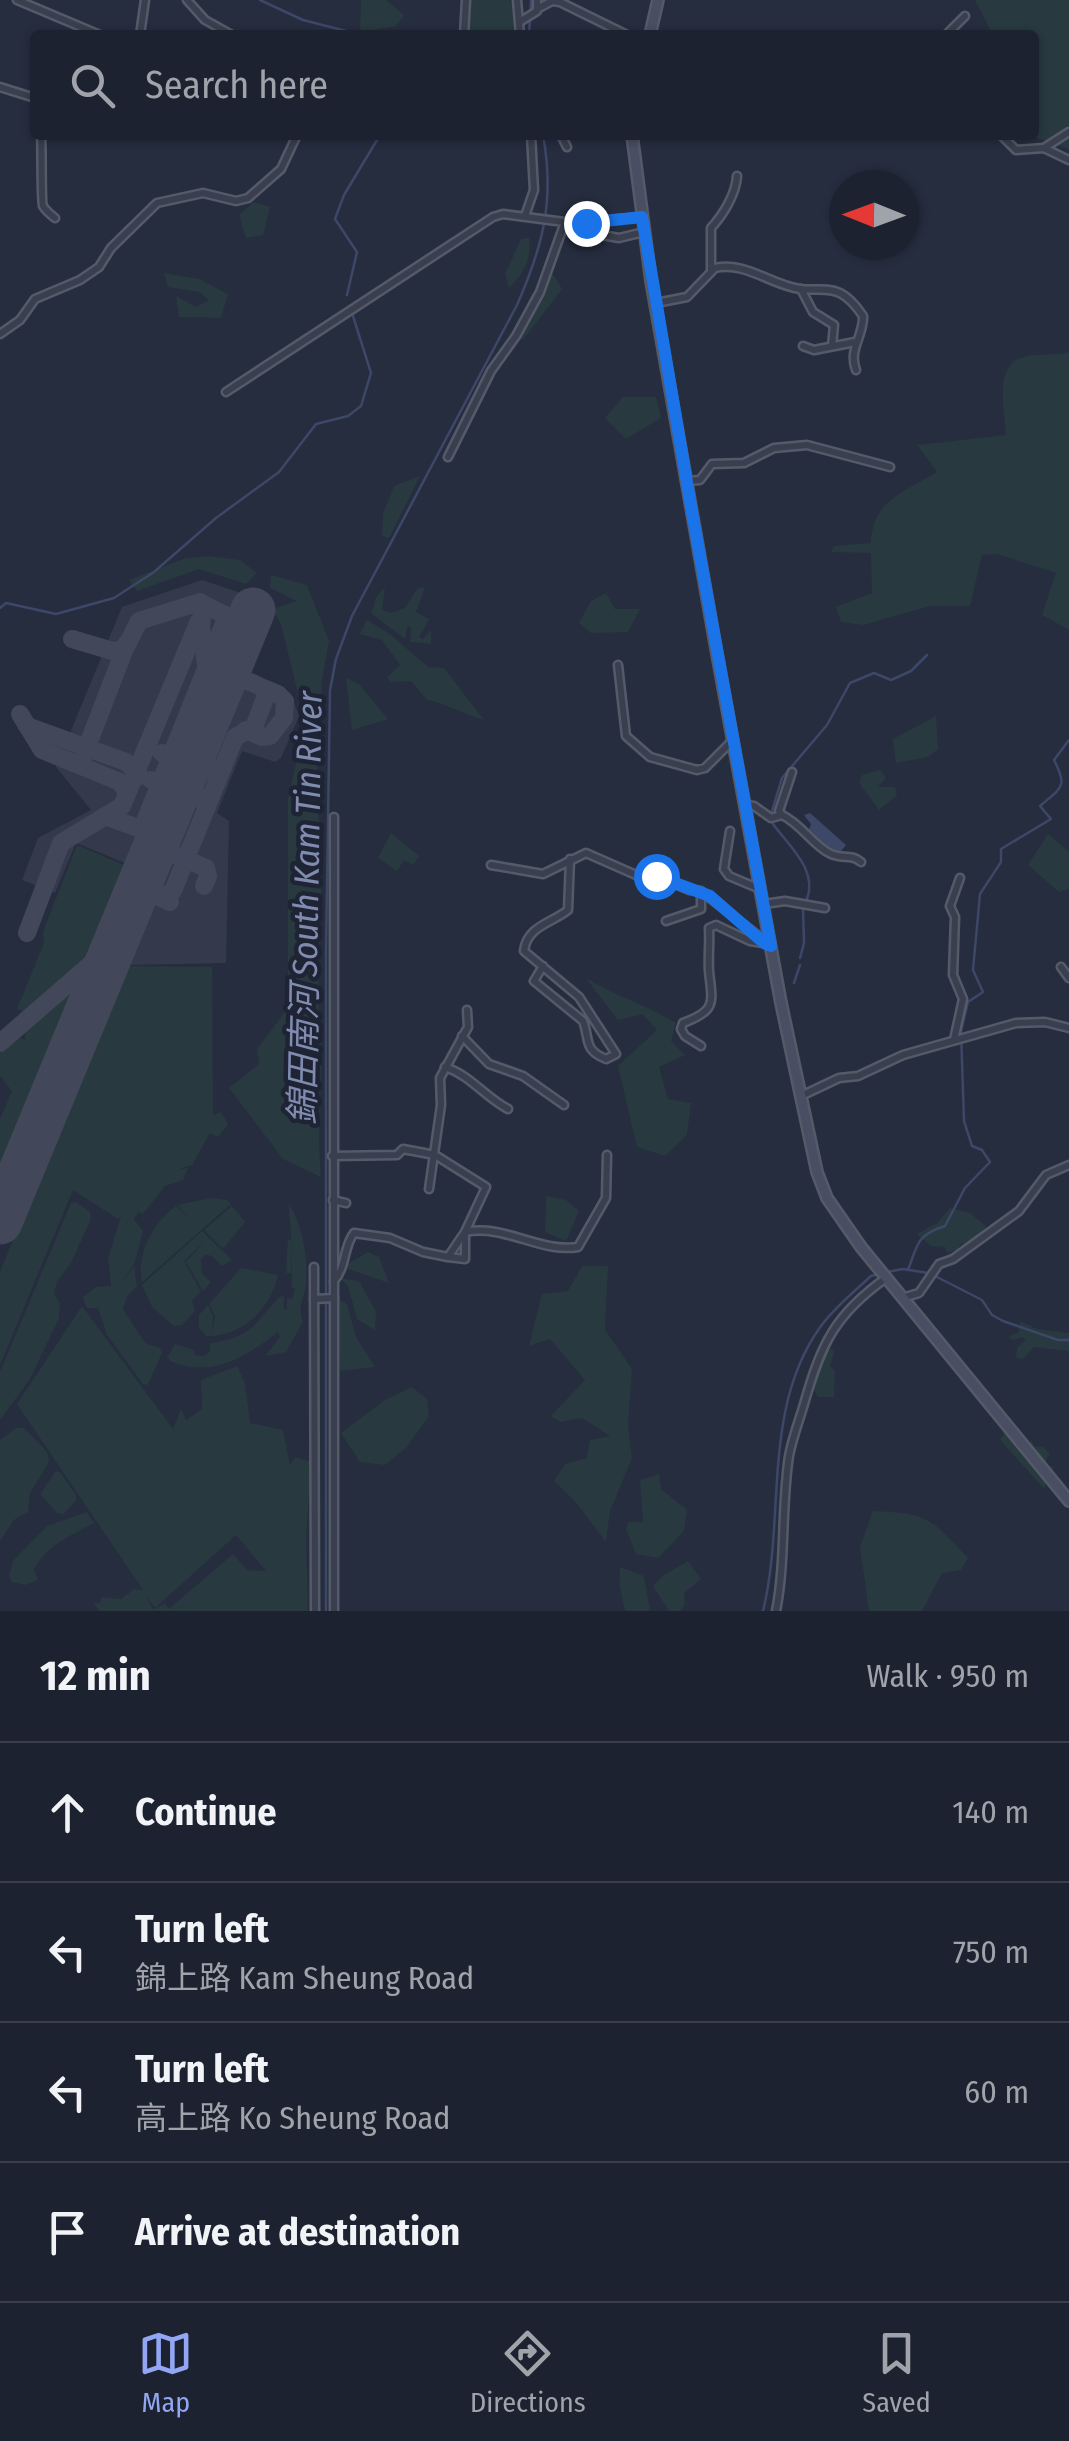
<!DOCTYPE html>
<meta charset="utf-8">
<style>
:root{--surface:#1c222f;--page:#292f3b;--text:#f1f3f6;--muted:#a0a4aa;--line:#3a3f4b;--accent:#92a6f3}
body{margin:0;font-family:"Fira Sans Condensed","Noto Sans TC",sans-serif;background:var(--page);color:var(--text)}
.compass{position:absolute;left:829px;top:170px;width:90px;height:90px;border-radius:50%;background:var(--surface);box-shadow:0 2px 8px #0004;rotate:271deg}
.stop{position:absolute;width:30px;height:30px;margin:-22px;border:8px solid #1a73e8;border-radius:50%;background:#fff}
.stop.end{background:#1a73e8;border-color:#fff;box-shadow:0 2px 10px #0008}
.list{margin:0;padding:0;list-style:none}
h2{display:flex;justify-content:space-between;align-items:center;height:130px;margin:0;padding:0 40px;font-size:42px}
h2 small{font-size:32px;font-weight:400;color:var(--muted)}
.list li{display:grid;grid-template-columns:65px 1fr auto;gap:30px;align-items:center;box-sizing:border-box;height:140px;padding:0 40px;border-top:2px solid var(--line)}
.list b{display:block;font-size:38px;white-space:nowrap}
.list p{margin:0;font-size:32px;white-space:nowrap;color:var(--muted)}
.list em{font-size:32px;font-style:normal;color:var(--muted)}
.icon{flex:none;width:55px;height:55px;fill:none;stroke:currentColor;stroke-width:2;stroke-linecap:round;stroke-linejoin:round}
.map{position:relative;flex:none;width:1069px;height:1611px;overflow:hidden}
.search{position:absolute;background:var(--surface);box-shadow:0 2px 8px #0004;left:30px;right:30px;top:30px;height:110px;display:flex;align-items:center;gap:25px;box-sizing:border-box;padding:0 35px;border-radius:10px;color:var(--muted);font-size:38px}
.sheet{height:690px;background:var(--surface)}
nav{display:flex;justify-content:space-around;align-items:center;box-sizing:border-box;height:140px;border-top:2px solid var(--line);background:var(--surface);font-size:28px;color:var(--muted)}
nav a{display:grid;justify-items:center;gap:5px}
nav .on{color:var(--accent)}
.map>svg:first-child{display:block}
</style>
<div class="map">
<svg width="1069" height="1611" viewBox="0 0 1069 1611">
<rect width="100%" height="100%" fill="#262d3f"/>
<g fill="#343a4c">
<polygon points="202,580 241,593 130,865 76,843 55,893 22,880 38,838 91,810 56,767 122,607"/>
<polygon points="249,673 291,694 299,716 281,758 275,762 242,751 217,813 229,821 226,963 127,965"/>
</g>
<g fill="#283940" fill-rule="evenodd">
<polygon points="361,0 386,0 404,15 396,26 360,32"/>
<polygon points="470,0 510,0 515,13 513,35 468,35"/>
<polygon points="975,0 1069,0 1069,149 1029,135 1034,135 1034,35 993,35"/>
<polygon points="254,202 270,207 263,235 246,238 239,215"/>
<path d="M529,238C532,258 524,274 509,288L505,274L521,239Z"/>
<polygon points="164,273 199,279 228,294 221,318 179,317 176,296 196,307 209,300 199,292 168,287"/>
<polygon points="553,274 562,289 523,340 513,332 539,283"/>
<path d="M1069,352V630L1042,615L1056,573L998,554L982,555L970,606H930L863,625L841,622L836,607L872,593L871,553L831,552L834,546L871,543C872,500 905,492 937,472L917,445L1006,435C1005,414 994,368 1020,358C1034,353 1053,356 1069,352Z"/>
<polygon points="623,397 656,397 661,418 626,439 605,418"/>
<polygon points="420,476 389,538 382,536 383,514 394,486"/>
<polygon points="208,556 240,560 257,573 246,584 199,569 137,591 129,580 186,558"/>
<path d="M271,575L307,585L329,641L322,680L316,789L322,857L318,1004C326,1061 315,1119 321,1177L283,1159L229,1088L259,1064L257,1049L288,1008V799L296,762L312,716L302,710L281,624L272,609L297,601L270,588Z"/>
<polygon points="385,587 382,610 391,613 405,608 417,589 425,587 416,612 429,619 419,637 423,639 431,630 431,644 410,642 411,628 408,625 405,639 371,613 377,596"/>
<polygon points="606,593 615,609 640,609 628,632 591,633 579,623 591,601"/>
<path d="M367,620L391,635L428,667L444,668L484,720C463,714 448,704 427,700L411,681L391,682L387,677L400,665L382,640L360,634Z"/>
<polygon points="346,678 359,684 388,719 352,730"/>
<polygon points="936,716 938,749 928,757 896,763 893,739"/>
<polygon points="880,770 886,778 878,787 895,787 897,795 879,810 859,783 862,775"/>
<polygon points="391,833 419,856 413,865 404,860 397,871 378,858"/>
<polygon points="1048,834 1069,852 1069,889 1059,892 1028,865"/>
<polygon points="77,845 129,867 91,959 29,1013 17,1009 44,943 43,932"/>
<polygon points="126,966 212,967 213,1115 221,1112 228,1124 218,1137 210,1133 192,1165 177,1170 188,1168 183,1180 165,1186 143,1214 139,1212 134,1219 143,1231 135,1262 120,1286 134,1266 137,1286 127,1296 123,1309 145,1343 160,1348 162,1353 148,1385 143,1384 107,1335 98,1308 86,1308 83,1297 96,1287 111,1286 108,1259 121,1216 118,1219 73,1190 0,1365 0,1272"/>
<polygon points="85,975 0,1180 0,1119 12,1091 0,1076 0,1048 15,1035 25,1040 26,1026"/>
<path d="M586,978C615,996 647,1005 676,1023L671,1041L685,1055L659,1067L668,1099L691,1103L687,1135L665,1156L637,1147L618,1066L657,1030L642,1014L618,1020Z"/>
<polygon points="546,1196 566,1200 579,1211 566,1241 545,1232"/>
<path d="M212,1198L227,1200L231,1204L142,1282C136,1255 153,1222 176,1206L190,1219L177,1205Z"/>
<polygon points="76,1202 90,1212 91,1219 71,1263 57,1281 54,1294 60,1304 59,1318 30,1379 0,1420 0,1372 71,1203"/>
<path d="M289,1204C303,1226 308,1257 306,1284C304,1299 297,1307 303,1322L286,1352L265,1356L280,1337L278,1332C246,1357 211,1379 170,1361L167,1357L175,1344L194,1350L195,1355L205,1356L210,1351V1343C252,1337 253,1325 279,1297L284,1296V1310L287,1309V1298L292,1299L295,1289L292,1287L291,1243V1273H286L288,1238L291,1242C291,1230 289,1218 289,1204Z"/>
<polygon points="232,1206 245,1222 223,1249 204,1230"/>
<polygon points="950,1208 970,1213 986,1226 975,1250 961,1244 958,1249 947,1253 945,1247 931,1246 917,1234 937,1223"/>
<polygon points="202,1231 232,1260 222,1266 212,1256 206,1255 201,1259 202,1274 211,1282 203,1291 186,1262 205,1241 184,1261 201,1292 192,1300 195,1311 182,1325 174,1326 152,1307 142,1285"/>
<polygon points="368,1252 379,1257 389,1283 348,1269 348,1264"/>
<polygon points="582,1266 608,1266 605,1330 632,1369 628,1424 632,1458 610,1511 606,1542 575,1501 554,1481 565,1464 587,1458 590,1440 610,1436 582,1418 560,1422 551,1416 585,1380 550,1339 529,1346 542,1294 568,1291"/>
<path d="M241,1268L278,1275C270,1310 242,1337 206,1336L199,1328V1315L208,1305L213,1316L212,1333L215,1316L209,1304Z"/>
<polygon points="340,1278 359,1281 376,1312 375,1330 357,1319 348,1286"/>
<polygon points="336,1297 347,1304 356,1337 375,1367 340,1371"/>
<path d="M82,1306L173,1429L181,1409L186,1420L202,1409L201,1380L237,1366L245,1383L250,1423L283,1430L290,1465L295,1457L311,1462L306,1540L308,1611H99L94,1603H100L102,1597L121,1599L134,1589L143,1590L17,1404ZM236,1535L266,1571L247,1570L233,1554L169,1609L165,1604L153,1609L145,1595L155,1608Z"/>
<polygon points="1020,1321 1037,1329 1069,1333 1069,1351 1034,1347 1023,1359 1016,1358 1017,1348 1026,1340 1022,1337 1013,1340 1008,1337 1019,1332"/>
<polygon points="828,1347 834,1351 830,1367 835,1371 834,1397 818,1397 808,1378 815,1354"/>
<polygon points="412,1387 427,1399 429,1416 406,1448 385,1465 360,1462 341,1433 385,1400"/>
<polygon points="16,1428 24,1428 47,1452 49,1462 30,1493 28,1512 14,1520 0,1541 0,1440"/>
<polygon points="1007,1428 1025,1450 1031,1440 1035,1447 1042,1446 1050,1453 1041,1469 1054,1466 1044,1489 1000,1440"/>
<polygon points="56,1471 60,1472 76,1495 76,1501 63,1514 57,1513 40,1494"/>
<polygon points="659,1474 661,1489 687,1510 684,1531 658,1558 636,1554 626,1529 628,1522 643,1522 640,1480"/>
<path d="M873,1511C930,1514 929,1517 968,1558L961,1570L942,1573L922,1611H869L860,1547Z"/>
<path d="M87,1512L94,1523C71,1536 46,1545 34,1570L38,1580L25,1585L12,1582L9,1577L13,1561L47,1526Z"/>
<polygon points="688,1561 701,1579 684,1593 685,1603 680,1611 669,1611 653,1586 664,1575"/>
<polygon points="620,1567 644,1576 650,1611 625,1611 620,1588"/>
</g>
<polygon fill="#3d4767" points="810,813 846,845 839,854 832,853 808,832 811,824 804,815"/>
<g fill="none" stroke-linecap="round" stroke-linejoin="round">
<g stroke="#3d4767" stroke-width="2.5">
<polyline points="260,0 303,20 346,31 347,35"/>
<polyline points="529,35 531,0"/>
<polyline points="347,295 357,252 335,219 344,195 380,135"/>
<polyline points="0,608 6,603 56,614 114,598 154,572 216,518 279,472 316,424 348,416 361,406 371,373 353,316"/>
<polyline points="771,814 782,778 827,725 850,683 874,673 891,680 911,671 927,655"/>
<path d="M773,824C789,846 818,870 807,899"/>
<polyline points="800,958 804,943 803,908"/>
<polyline points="794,983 800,965"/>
<path d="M908,1270C918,1243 917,1235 945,1226L965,1188L990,1162L982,1150L972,1146L964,1121L961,1031L968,1002L983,992L973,970L980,894L1001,862V849L1051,819L1040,806C1062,787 1068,787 1054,760L1069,740"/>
<polyline points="887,1272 903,1269 928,1273"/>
<polyline points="935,1276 982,1300 992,1315 1003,1321 1058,1340 1069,1340"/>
<path d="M326,1611V951L330,690L336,659L352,616L517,305C543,246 555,200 543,135"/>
<path d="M763,1611C786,1518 761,1408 821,1326C835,1307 854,1292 871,1276L879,1274"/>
</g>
<g stroke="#42485a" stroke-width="18">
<path d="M72,639L116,652L127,645L139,621L200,602L203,604L201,627L206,664C223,682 250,674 267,693L254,727L235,737L173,891L161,897"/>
<polyline points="205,681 207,721"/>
<polyline points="20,714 42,750 120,782 127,793"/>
<polyline points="27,726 126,762 140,776"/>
<polyline points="246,730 262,737 270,736 284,718 285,701 278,694 261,687"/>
<polyline points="162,753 209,771 223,768"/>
<polyline points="80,765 127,643"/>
<polyline points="151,780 199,799 211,796"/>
<polyline points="105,816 138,828 143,826 227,616 203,604"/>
<polyline points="178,856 206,868 208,876 204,886"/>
<polyline points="138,888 170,902"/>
<polyline points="27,933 61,843 122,806 199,621"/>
<polyline points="0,1043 115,943"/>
</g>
<polyline stroke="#42485a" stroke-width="45" points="0,1222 253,610"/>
<defs>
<g id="minor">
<polyline points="17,0 100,35"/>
<polyline points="187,0 205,20 232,35"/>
<polyline points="517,0 520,35"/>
<polyline points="539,8 552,1 560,2 627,35"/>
<polyline points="521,21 537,11 537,0"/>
<polyline points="140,35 145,0"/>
<polyline points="464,35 466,0"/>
<polyline points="946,35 965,16"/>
<polyline points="0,87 35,98"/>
<path d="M41,135C42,146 41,202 43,206C46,211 50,214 55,218"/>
<polyline points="561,135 567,147"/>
<polyline points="1001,135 1016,150 1044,148 1069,160"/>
<polyline points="1044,148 1069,132"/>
<polyline points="525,216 534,190 531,135"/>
<polyline points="590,233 619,238 644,232"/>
<path d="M711,271V228C723,215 736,194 737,176"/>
<polyline points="801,289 813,312 834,325 832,346"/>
<path d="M656,303L687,297L715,268C745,261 771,285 800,289C814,291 827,287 840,293C850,298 857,307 863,316C864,336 848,349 856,370"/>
<polyline points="0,334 20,320 35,299 80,280 99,267 111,248 157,203 203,193 236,201 248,198 281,169 297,135"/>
<polyline points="803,346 814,350 855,342"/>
<polyline points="226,392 493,217 503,214 572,223 642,217"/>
<polyline points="448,457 491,371 516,336 540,292 565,222"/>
<polyline points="687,481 700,480 712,464 744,463 774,448 807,445 890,467"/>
<polyline points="618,665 626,736 650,757 697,770 705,768 732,741"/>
<path d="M745,805L754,806L771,818L782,815C801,824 811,843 829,853C841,860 851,853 861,862"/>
<polyline points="782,815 779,811 792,772"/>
<polyline points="334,817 334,1611"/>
<polyline points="730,831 724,869 729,876 760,889"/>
<polyline points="491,865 543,874 586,853 636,875 656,876 689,890 701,891 770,945"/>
<polyline points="764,904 785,901 825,908"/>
<polyline points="666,921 701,909 701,893"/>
<path d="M543,966L534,981L583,1021C590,1039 583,1050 606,1059L616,1054L579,997L524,951C527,926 552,923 568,910L570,859"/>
<polyline points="1061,967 1069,978"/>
<polyline points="462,1036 489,1064 523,1076 564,1105"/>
<polyline points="954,1040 963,999 953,975 955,917 950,906 960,878"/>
<path d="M701,1046L685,1036L681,1029L683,1023C718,1010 712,1002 709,971C708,957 710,942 709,928L716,925L750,941L763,943"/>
<path d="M445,1067C470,1075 485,1097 508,1109"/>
<polyline points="801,1096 839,1078 858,1076 903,1055 1016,1023 1045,1022 1069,1028"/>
<path d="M332,1156L397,1155L403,1149L435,1155L486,1187L465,1232L448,1257L423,1252L390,1238L354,1233C343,1247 347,1266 334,1281"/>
<polyline points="429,1189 441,1105 440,1078 468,1027 467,1010"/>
<polyline points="333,1200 346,1203"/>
<path d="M465,1232C506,1224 539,1253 578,1247L606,1198L607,1155"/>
<polyline points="448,1257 465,1259 465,1233"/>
<polyline points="314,1267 315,1611"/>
<polyline points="902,1298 919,1293 939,1264 953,1259 1019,1211 1046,1175 1069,1165"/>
<polyline points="314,1299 334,1298"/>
<path d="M776,1611C786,1560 781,1508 789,1456C792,1439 799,1421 804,1404C821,1345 834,1315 886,1278"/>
</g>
<g id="secondary">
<polyline points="650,35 658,0"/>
<polyline points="632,135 651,281 717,654 781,1003 817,1172 827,1198 861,1247 1069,1501"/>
</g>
</defs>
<use href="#minor" stroke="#555a69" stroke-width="11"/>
<use href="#secondary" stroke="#555a69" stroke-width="14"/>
<use href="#minor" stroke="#3a3f4f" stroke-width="6"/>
<use href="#secondary" stroke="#494e62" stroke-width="9"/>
</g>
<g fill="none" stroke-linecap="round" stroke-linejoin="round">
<polyline stroke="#1a73e8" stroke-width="12" points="586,223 642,217 692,512 771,946 764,943 710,896 656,876"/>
</g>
<g text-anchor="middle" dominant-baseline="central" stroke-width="9" stroke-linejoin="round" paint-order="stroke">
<g font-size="35" font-style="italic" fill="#808caf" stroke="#1f2434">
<text transform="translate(306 908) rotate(-89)">錦田南河 South Kam Tin River</text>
</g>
</g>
</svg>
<svg class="compass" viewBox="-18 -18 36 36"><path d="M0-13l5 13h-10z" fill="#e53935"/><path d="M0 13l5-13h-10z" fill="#a0a4aa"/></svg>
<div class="stop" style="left:656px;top:876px"></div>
<div class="stop end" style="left:586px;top:223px"></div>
<div class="search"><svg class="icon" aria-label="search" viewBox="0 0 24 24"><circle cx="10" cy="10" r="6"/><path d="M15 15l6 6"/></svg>Search here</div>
</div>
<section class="sheet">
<h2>12 min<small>Walk · 950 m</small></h2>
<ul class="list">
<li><svg class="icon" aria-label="ahead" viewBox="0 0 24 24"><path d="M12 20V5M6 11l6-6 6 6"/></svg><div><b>Continue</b></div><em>140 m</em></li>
<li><svg class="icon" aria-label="left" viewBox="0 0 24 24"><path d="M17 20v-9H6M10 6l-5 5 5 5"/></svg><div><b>Turn left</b><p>錦上路 Kam Sheung Road</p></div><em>750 m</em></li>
<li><svg class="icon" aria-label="left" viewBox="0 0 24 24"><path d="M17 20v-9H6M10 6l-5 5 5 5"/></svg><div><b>Turn left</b><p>高上路 Ko Sheung Road</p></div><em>60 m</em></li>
<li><svg class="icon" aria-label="arrive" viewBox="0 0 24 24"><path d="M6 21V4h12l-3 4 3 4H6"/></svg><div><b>Arrive at destination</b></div></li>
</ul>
</section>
<nav>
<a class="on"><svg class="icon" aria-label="map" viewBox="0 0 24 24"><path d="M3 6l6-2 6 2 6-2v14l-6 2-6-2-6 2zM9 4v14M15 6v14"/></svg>Map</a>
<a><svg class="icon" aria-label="directions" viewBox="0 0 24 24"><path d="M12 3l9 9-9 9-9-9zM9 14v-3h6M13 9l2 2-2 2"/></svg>Directions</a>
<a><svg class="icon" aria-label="saved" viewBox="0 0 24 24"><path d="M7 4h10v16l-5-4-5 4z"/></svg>Saved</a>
</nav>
